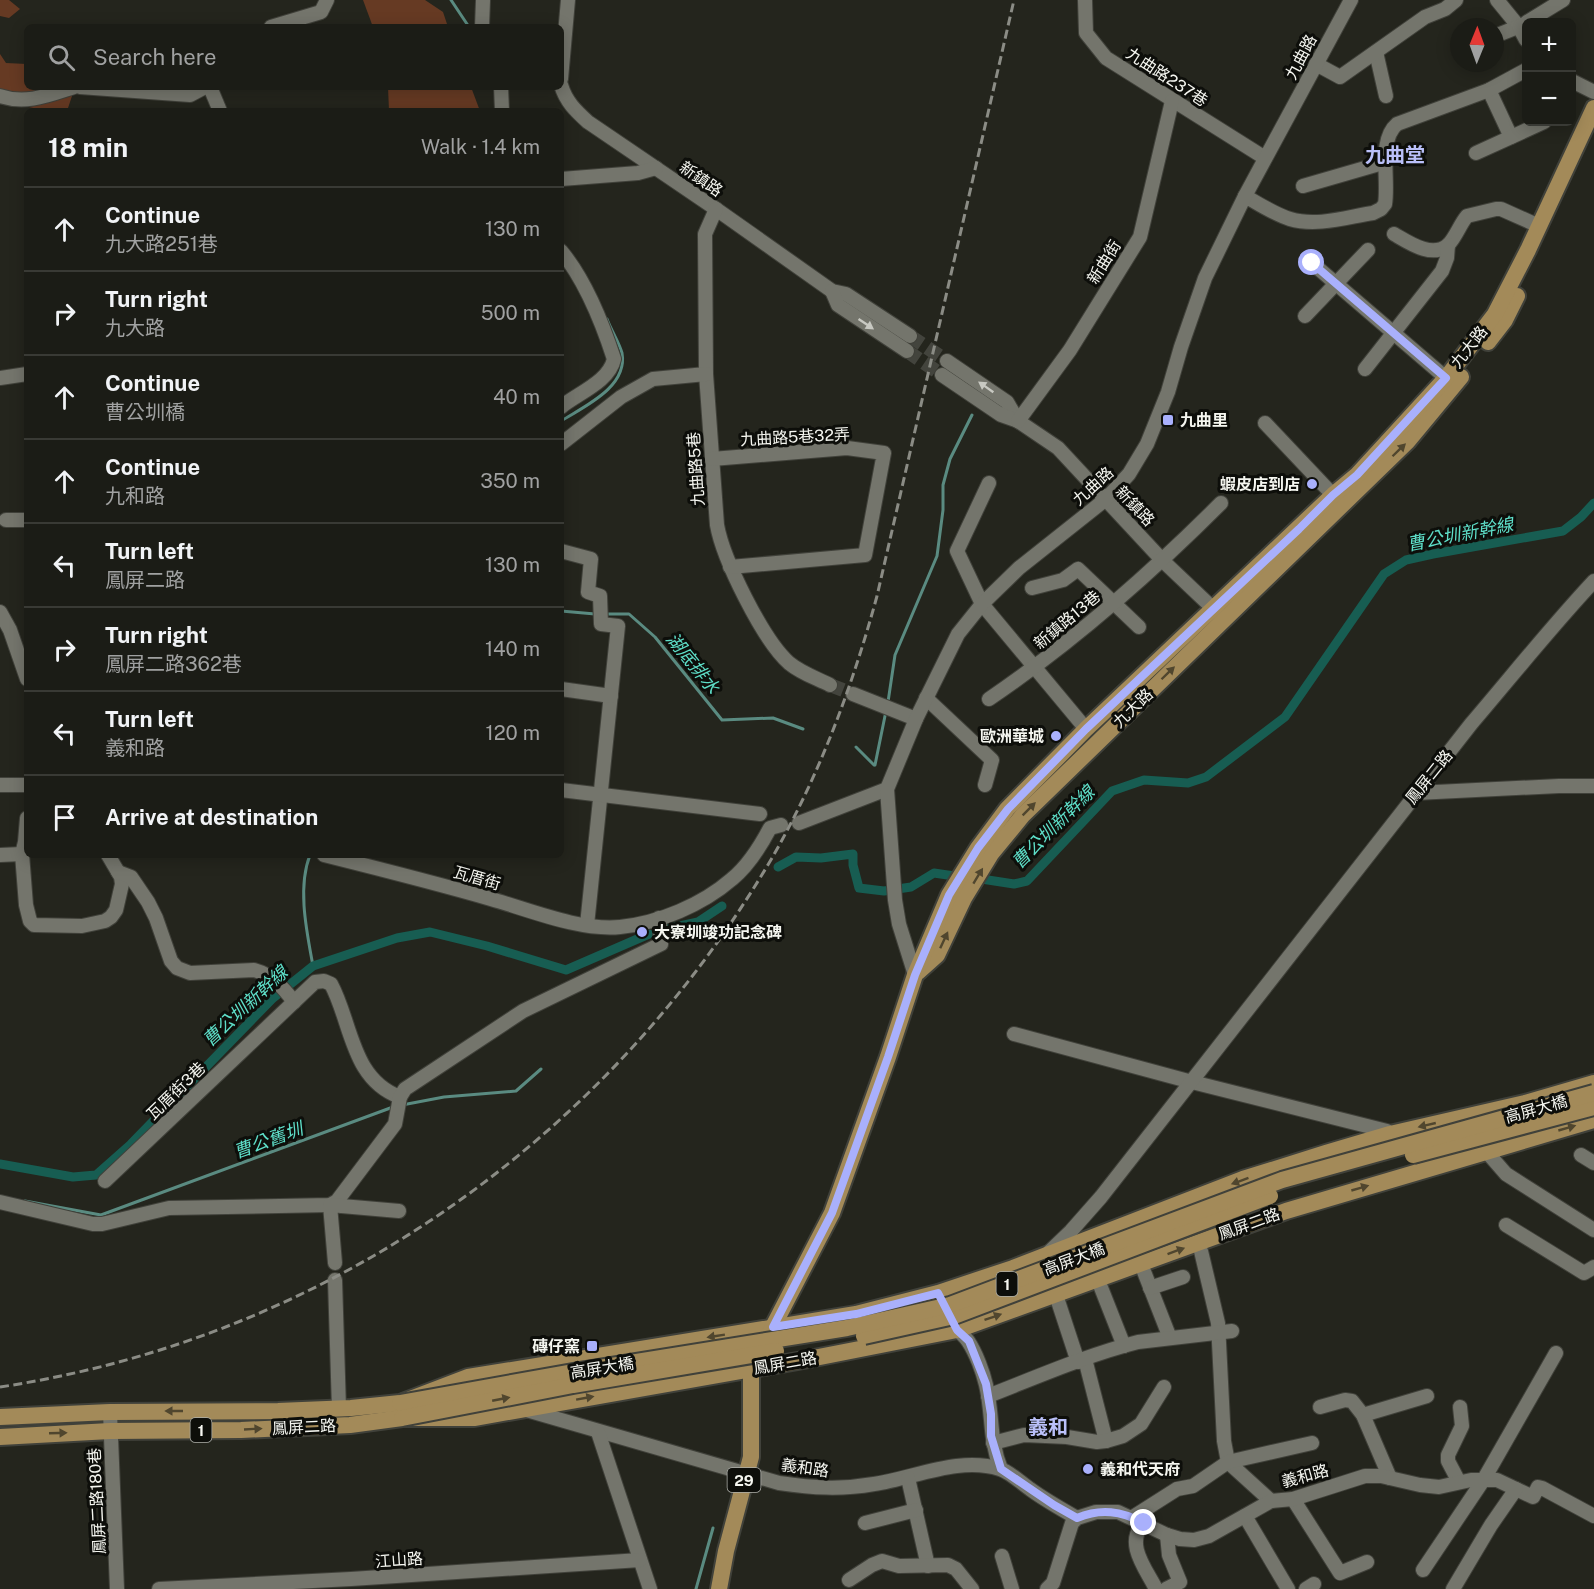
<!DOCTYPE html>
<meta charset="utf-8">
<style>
:root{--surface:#1b1c16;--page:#24251f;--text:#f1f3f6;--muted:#a0a1a1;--line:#393a35}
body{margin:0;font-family:"Public Sans","Noto Sans TC",sans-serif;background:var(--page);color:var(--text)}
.controls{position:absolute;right:18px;top:18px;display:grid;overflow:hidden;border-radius:9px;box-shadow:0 3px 15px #0003}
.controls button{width:54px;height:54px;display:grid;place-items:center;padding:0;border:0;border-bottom:2px solid var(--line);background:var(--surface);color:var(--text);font:30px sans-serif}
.compass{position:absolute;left:1450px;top:18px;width:54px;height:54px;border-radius:50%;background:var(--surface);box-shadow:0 3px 15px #0003;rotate:1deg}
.stop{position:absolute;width:18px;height:18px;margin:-14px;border:4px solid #a9b0fc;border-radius:50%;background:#fff}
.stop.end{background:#a9b0fc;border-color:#fff;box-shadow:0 2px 6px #0008}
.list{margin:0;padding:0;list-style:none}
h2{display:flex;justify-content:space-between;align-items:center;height:78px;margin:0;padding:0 24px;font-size:26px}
h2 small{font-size:20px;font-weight:400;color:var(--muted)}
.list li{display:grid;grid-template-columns:39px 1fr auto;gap:18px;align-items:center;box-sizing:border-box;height:84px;padding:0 24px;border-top:2px solid var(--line)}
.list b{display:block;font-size:22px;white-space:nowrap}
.list p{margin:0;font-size:20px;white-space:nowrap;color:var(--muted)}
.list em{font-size:20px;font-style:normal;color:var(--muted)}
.icon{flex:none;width:33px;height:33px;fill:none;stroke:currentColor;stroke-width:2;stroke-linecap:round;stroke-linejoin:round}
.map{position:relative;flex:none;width:1594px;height:1589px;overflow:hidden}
.search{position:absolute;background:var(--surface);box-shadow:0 3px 15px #0003;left:24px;top:24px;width:540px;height:66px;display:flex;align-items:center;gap:15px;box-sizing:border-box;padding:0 21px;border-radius:9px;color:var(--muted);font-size:22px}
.panel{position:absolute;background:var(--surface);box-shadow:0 3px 15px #0003;left:24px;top:108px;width:540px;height:750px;border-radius:9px}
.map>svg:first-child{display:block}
</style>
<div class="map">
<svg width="1594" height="1589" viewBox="0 0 1594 1589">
<rect width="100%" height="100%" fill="#24251d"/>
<g fill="#663a23">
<polygon points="0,0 9,0 20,9 9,18 0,16"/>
<polygon points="363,0 425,0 443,12 448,27 373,27"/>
<polygon points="0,54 6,63 27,64 27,87 75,87 67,111 38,111 38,109 0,101"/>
<polygon points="388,87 471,87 480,111 389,111"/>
</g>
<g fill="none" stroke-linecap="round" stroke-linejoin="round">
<g stroke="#5a8b81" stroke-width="3">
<polyline points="451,0 469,27"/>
<path d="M561,421C585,406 628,387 622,353C619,342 611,330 607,319"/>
<polyline points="561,611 595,614"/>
<polyline points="605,614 629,614 655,637 722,720 773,718 803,729"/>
<polyline points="888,702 895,655 937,556 943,510 943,485 950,459 972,415"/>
<polyline points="856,747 874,765"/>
<polyline points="875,765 886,711"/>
<path d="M310,855C297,888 307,933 313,966"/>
<polyline points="402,1105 444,1097 516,1091 541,1069"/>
<polyline points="25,1201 101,1215 393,1107"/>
<polyline points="696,1589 713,1528"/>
</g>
<g stroke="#175d52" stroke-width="9">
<polyline points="778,867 796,857 821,858 853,854 853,865 859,888 884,891 911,887 934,873 961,877"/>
<polyline points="975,878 1014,884 1027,881 1112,791 1144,780 1188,783 1206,777 1285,717 1384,574 1406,560 1433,554 1563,531 1581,517 1594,503"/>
<polyline points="666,929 698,922 722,906"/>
<polyline points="0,1164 73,1177 96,1175 131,1144 272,999 313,966 397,938 430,932 487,946 566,970 649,934"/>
</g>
<g stroke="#43443d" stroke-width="14" stroke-dasharray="14 7" stroke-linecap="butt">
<polyline points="910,336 947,361"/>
<polyline points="907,351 942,375"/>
<polyline points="830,685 853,694"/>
</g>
<defs>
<g id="minor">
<polyline points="1085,0 1086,33 1106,58 1265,158"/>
<polyline points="1497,0 1519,27 1526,40"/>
<polyline points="1527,22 1563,0"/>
<polyline points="271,27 321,12 327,0"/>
<polyline points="482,27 483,0"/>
<polyline points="1495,36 1525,24"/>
<polyline points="1376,52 1386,96"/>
<polyline points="1316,64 1340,77 1425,17 1445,9 1456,0"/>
<polyline points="561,79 568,0"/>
<polyline points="1572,81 1594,92"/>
<path d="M561,85C566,102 576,111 588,122L716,209L832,291L846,294L910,336"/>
<polyline points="80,87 190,95 205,87"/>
<polyline points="210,87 220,111"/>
<polyline points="501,87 502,111"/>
<polyline points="1489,90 1511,137"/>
<path d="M0,96C26,105 49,95 74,87"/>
<polyline points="1476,153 1544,122"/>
<polyline points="561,179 638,173 656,168"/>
<polyline points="1303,186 1386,162"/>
<path d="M1245,196C1259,204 1274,214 1290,219C1317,227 1347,217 1373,213L1381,209L1385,204C1389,180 1378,140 1397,124L1489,90L1526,70"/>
<path d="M716,209L705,234L706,374L717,525C723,559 763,640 789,663C801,673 816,678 830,685"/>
<path d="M1394,234C1408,242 1432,259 1448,245C1456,237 1460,224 1467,216L1496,209H1501L1539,226"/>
<path d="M561,251C586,281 602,322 614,359C609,382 578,393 561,407"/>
<polyline points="1312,263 1446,378"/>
<polyline points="832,291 838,305 907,351"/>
<polyline points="1305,316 1368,250"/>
<polyline points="947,361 1007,402 1018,421"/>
<polyline points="1365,369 1442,271 1447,258 1448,245"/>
<polyline points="942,375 1001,415 1018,421 1058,448 1163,561 1220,615"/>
<polyline points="0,378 27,374"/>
<polyline points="1018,421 1070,350 1140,237 1172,101"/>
<polyline points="1265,423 1333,495"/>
<polyline points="561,444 621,397 653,379 706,374"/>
<polyline points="712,459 847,448 884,453 865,555 730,567"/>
<polyline points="989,483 957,551 982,604 1086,729"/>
<polyline points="6,520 27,520"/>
<polyline points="561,551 591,559 588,592 600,596 601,624 618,626 587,925"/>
<polyline points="1032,588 1063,580 1078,569 1139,627"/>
<polyline points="0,612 10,630 27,679"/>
<polyline points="561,689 611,696"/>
<polyline points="853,694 916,719"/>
<polyline points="926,698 992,760 985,785"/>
<path d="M989,699C1073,642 1149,575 1221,503"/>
<polyline points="0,785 27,785"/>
<polyline points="561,790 760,814"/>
<polyline points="1416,793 1559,786 1594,786"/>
<polyline points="27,818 25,842 22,854 26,905 30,921 34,925 82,926 105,921 111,917 116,910 122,884 121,877 108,855"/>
<polyline points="799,823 887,789"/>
<polyline points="0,855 22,854"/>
<path d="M324,855C380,869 436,883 491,899C530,910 580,931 620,927C659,923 702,905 732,879C748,866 760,847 770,828L781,825"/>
<path d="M118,872L131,877L148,902L156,918L171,961L177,968L190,973L254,970C272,975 283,987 294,1002"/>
<polyline points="915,975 899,924 895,900 887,789 916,719 958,634 982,604 1019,568 1106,499 1129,474 1147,444 1168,392 1181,347 1205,278 1245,196 1351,0"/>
<polyline points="1014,1034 1192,1082 1387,1131 1390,1134"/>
<polyline points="1486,1151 1506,1174 1594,1230"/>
<polyline points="1581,1155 1594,1163"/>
<path d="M105,1181L315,982L324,981L331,984C352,1023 351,1079 400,1097"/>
<polyline points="0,1202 93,1224 102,1224 169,1208 330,1205 337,1201 395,1124 400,1097 405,1089 523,1011 661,944 659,918"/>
<polyline points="1506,1225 1584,1273 1594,1267"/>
<polyline points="1201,1251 1218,1323 1224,1441 1228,1462 1271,1501"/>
<path d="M1049,1252L1071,1231L1101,1197L1471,724C1512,676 1551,627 1594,581"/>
<polyline points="335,1263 330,1205 399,1211"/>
<polyline points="1141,1264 1170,1338"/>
<polyline points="335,1280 339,1409"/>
<polyline points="1098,1280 1124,1346"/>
<polyline points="1150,1288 1183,1277"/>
<polyline points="1056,1295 1078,1362"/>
<path d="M953,1323C957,1331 964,1335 968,1341C976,1353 983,1372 986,1385C993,1414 989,1440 1001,1469"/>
<polyline points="1085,1359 1106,1441"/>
<path d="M988,1396C1037,1377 1087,1355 1138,1342L1232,1331"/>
<polyline points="1320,1407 1345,1400 1352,1401 1363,1415 1390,1478"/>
<path d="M523,1409L779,1483C813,1488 840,1490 874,1484C915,1478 959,1456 1000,1469C1010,1472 1021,1483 1030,1489C1045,1500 1061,1509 1077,1518"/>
<polyline points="110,1412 117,1589"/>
<polyline points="1363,1415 1427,1396"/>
<polyline points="598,1432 650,1589"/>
<polyline points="993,1443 1024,1435 1067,1437 1097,1442 1106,1441 1123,1436 1141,1424 1164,1387"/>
<polyline points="908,1478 928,1566"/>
<polyline points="1459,1482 1448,1461 1448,1455 1462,1426 1460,1407"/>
<polyline points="1516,1489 1533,1497 1538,1487 1542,1488 1594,1516"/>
<polyline points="1293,1499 1340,1573 1367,1562"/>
<polyline points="1245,1516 1288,1589"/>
<polyline points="1133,1517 1177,1489 1193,1486 1228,1462 1312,1443"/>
<polyline points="865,1523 916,1510"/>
<path d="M1144,1523C1124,1543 1146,1569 1156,1589"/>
<polyline points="1002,1556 1012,1589"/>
<polyline points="1423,1570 1484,1479 1556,1353"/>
<polyline points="849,1580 872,1565 882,1561 899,1566 948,1565 956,1569 972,1589"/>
<polyline points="159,1589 351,1579 640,1560"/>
<polyline points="1047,1589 1053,1583 1072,1523 1077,1518 1096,1512 1118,1512 1167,1535 1180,1539 1194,1540 1209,1536 1271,1501 1293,1499 1365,1476 1381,1476 1420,1485 1439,1487 1471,1480 1497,1480 1516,1489 1491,1525 1453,1589"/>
<polyline points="1166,1589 1180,1582 1169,1555 1167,1535"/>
<polyline points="1306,1589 1314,1584"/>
</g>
<g id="major">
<polyline points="1488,342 1505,320 1517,296"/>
<polyline points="918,972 937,955 964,898 991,854 1023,815 1408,441 1461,377"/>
<polyline points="0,1417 110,1412 278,1411 351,1408 400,1403 468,1377 856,1314 938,1293 1013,1268 1243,1179 1326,1153 1390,1134 1525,1103 1594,1083"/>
<polyline points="0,1437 110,1431 241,1430 350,1425 402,1418 474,1418 809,1359 957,1330 1286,1211 1594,1120"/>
<polyline points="719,1589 726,1551 751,1457 751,1369 832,1213 888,1057 915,975 949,895 978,848 1007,809 1086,729 1333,495 1357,475 1446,378 1495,314 1528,250 1594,108"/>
</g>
</defs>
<use href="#minor" stroke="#40413a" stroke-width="16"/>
<use href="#major" stroke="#40413a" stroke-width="20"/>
<use href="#minor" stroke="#74756c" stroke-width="14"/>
<use href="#major" stroke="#a38a59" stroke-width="16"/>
<path stroke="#8b8c85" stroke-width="3" stroke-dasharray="9 4.5" stroke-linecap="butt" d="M0,1387C325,1338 606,1141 772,858C819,776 852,688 877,596L1014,0"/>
<defs>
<g id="major-bridge">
<polyline points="1413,1155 1594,1107"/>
<polyline points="864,1336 954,1316 1270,1196"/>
<polyline points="400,1403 573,1372 847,1328 950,1305 1282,1180 1594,1093"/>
<polyline points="402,1418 573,1385 776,1351"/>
</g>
</defs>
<use href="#major-bridge" stroke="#40413a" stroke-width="20" stroke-linecap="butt"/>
<use href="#major-bridge" stroke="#a38a59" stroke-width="16"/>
</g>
<defs><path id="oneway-solid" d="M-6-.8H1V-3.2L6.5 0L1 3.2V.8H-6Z" transform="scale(1.5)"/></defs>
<g fill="#c8c9c2">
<use href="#oneway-solid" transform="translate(866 324) rotate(34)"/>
<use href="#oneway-solid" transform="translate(986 387) rotate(-145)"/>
</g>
<g fill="#50462e">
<use href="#oneway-solid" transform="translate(1399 450) rotate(-44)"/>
<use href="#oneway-solid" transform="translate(1168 673) rotate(-44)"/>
<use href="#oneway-solid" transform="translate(1029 809) rotate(-45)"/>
<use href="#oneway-solid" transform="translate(978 876) rotate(-59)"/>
<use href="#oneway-solid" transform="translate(944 940) rotate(-65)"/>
<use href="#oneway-solid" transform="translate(1427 1125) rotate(167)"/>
<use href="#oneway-solid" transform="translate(1567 1128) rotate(-16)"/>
<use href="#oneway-solid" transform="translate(1240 1181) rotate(160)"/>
<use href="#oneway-solid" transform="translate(1360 1188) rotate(-16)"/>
<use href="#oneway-solid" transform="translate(1176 1251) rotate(-20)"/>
<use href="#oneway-solid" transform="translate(993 1317) rotate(-19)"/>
<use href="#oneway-solid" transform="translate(716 1336) rotate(171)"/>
<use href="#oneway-solid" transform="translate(585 1398) rotate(-10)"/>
<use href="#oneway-solid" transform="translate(501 1399) rotate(-11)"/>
<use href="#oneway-solid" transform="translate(174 1411) rotate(180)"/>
<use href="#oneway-solid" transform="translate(253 1429) rotate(-3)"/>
<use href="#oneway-solid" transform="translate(58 1433) rotate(-2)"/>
</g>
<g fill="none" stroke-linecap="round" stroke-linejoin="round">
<path stroke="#a9b0fc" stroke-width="8" d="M1144,1523C1121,1511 1101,1508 1077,1518L1054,1505L1001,1469L991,1436V1414L986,1384L969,1341L957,1330L938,1293L856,1314L773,1327L832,1213L888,1057L915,975L949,895L978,848L1008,809L1086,729L1299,529L1333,495L1357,475L1446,378L1312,263"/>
</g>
<g fill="#a9b0fc" stroke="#0d0e0a" stroke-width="2">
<rect x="1162" y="414" width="12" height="12" rx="3"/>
<circle cx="1312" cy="484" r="6"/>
<circle cx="1056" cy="736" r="6"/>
<circle cx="642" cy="932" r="6"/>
<rect x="586" y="1340" width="12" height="12" rx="3"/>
<circle cx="1088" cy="1469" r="6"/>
</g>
<g text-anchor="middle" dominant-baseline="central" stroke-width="6" stroke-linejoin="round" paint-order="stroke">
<g fill="#0d0e0a" stroke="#afb0ab" stroke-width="1.5">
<rect x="996.5" y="1272" width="21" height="24" rx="4.5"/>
<rect x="190.5" y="1418" width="21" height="24" rx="4.5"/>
<rect x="727.5" y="1468" width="33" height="24" rx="4.5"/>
</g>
<g font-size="15" font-weight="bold" fill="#f5f6f0">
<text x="1007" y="1284">1</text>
<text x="201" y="1430">1</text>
<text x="744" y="1480">29</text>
</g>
<g font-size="16" fill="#f5f6f0" stroke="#0d0e0a">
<text transform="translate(1301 57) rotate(-62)">九曲路</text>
<text transform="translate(1167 77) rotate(33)">九曲路237巷</text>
<text transform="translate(701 179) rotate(35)">新鎮路</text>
<text transform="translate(1104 262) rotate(-58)">新曲街</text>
<text transform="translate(1469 347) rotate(-52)">九大路</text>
<text transform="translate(795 437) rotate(-3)">九曲路5巷32弄</text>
<text transform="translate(696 469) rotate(-94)">九曲路5巷</text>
<text transform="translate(1093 486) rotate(-42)">九曲路</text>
<text transform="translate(1135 506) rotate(47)">新鎮路</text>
<text transform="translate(1067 620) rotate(-40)">新鎮路13巷</text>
<text transform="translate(1133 708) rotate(-44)">九大路</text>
<text transform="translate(1429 777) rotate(-51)">鳳屏二路</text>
<text transform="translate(477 878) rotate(16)">瓦厝街</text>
<text transform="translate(176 1091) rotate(-44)">瓦厝街3巷</text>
<text transform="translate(1536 1109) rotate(-16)">高屏大橋</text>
<text transform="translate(1249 1224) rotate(-20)">鳳屏二路</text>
<text transform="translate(1074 1259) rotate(-21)">高屏大橋</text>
<text transform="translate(785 1363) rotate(-10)">鳳屏二路</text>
<text transform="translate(602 1368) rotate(-9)">高屏大橋</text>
<text transform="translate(304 1427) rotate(-3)">鳳屏二路</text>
<text transform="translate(805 1468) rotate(8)">義和路</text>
<text transform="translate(1305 1476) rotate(-15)">義和路</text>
<text transform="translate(97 1501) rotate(-93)">鳳屏二路180巷</text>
<text transform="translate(399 1560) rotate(-4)">江山路</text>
</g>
<g font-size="16" font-weight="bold" fill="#f5f6f0" stroke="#0d0e0a" text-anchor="start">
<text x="1180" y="420">九曲里</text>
<text x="1300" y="484" text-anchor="end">蝦皮店到店</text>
<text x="1044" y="736" text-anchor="end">歐洲華城</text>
<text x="654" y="932">大寮圳竣功記念碑</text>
<text x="580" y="1346" text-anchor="end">磚仔窯</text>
<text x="1100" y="1469">義和代天府</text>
</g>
<g font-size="18" font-style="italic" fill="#5edec8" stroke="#0d0e0a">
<text transform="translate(1460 534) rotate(-11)">曹公圳新幹線</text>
<text transform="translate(693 663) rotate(51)">湖底排水</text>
<text transform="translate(1053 827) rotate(-45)">曹公圳新幹線</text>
<text transform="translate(245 1006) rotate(-43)">曹公圳新幹線</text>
<text transform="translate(268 1140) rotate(-20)">曹公舊圳</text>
</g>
<g font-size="20" font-weight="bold" fill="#bac0f9" stroke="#0d0e0a">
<text x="1395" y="155">九曲堂</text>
<text x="1048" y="1427">義和</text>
</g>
</g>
</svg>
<div class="controls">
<button>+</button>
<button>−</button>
</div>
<svg class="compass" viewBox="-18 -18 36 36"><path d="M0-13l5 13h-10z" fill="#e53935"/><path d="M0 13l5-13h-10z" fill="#a0a1a1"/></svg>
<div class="stop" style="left:1312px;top:263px"></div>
<div class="stop end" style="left:1144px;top:1523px"></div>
<div class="search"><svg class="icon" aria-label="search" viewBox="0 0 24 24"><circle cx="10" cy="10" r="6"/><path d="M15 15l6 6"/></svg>Search here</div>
<section class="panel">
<h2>18 min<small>Walk · 1.4 km</small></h2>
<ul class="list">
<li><svg class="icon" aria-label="ahead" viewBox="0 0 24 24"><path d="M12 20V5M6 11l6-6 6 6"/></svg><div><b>Continue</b><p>九大路251巷</p></div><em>130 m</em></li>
<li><svg class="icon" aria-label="right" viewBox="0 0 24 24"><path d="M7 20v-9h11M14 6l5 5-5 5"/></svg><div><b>Turn right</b><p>九大路</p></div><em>500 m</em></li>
<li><svg class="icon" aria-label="ahead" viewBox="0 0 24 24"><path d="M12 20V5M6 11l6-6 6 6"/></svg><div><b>Continue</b><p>曹公圳橋</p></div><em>40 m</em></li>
<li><svg class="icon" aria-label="ahead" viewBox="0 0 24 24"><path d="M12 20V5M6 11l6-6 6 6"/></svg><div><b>Continue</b><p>九和路</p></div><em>350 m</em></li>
<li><svg class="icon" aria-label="left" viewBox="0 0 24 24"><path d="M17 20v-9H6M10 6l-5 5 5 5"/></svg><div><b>Turn left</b><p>鳳屏二路</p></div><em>130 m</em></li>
<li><svg class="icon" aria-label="right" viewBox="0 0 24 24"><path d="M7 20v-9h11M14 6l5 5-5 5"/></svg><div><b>Turn right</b><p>鳳屏二路362巷</p></div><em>140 m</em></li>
<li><svg class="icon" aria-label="left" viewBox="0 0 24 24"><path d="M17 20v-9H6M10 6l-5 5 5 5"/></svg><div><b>Turn left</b><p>義和路</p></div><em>120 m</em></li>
<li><svg class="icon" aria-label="arrive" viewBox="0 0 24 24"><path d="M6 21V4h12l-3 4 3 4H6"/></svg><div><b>Arrive at destination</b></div></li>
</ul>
</section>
</div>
